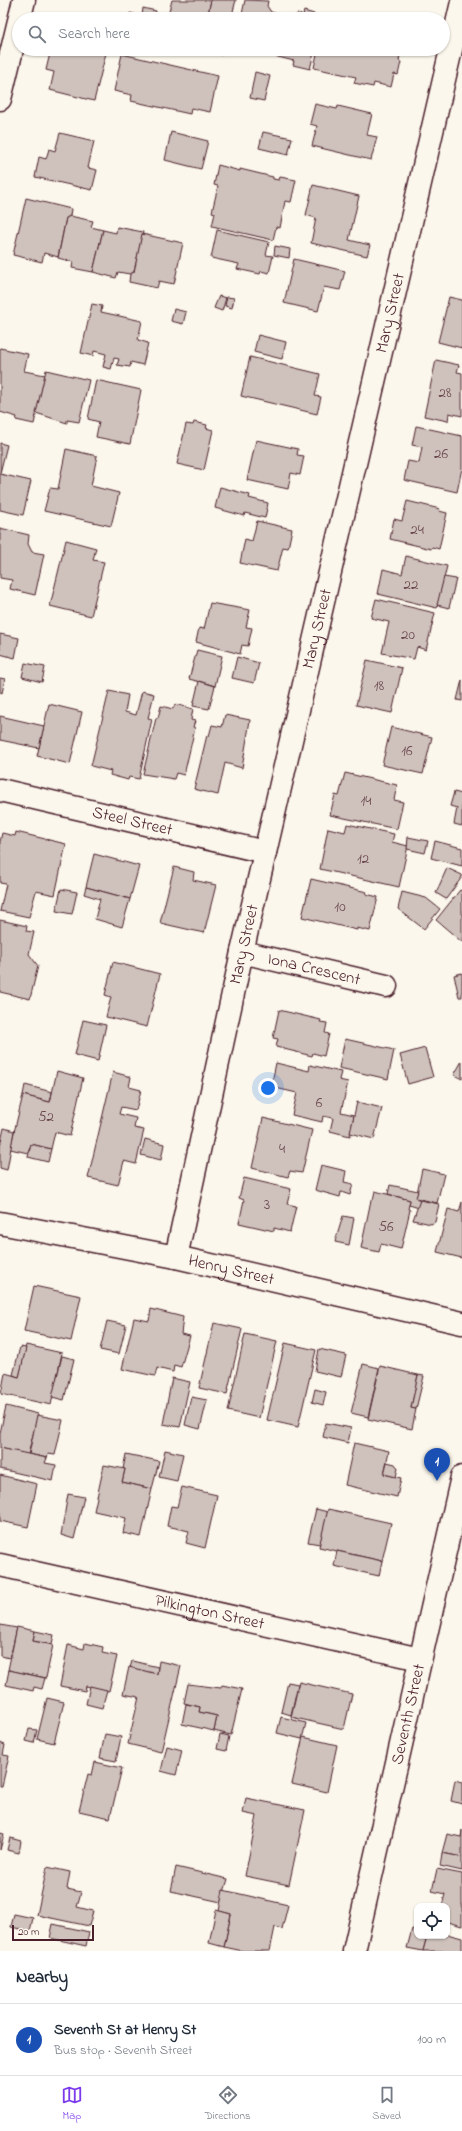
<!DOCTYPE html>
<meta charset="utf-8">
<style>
:root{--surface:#fff;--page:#f2f2f3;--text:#1f2937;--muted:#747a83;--line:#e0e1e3;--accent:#7c3aed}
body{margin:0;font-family:"Indie Flower",sans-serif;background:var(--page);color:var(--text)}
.controls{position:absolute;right:12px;bottom:12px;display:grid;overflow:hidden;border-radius:8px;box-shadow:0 1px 3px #0004}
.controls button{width:36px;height:36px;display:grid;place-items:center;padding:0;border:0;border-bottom:1px solid var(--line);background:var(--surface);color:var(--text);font:20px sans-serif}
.scale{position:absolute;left:12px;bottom:10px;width:82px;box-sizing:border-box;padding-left:4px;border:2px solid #4a1f2b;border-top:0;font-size:11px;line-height:14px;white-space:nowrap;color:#4a1f2b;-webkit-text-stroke:3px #fbf7ec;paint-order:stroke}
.you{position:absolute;left:268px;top:1088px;width:14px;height:14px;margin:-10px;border:3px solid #fff;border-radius:50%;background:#1a73e8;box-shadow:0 0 0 6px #1a73e833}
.badge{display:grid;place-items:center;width:26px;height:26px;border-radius:50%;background:var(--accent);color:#fff;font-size:13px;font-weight:700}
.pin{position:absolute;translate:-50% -33px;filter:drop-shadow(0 1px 2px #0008)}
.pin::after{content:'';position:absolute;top:21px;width:14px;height:12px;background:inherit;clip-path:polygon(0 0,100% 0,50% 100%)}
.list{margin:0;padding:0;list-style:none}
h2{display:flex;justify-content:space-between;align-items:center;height:52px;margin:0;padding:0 16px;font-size:17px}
h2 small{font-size:13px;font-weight:400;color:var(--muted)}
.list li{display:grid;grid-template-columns:26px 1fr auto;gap:12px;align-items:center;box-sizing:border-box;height:72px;padding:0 16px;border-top:1px solid var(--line)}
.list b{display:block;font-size:15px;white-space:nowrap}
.list p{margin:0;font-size:13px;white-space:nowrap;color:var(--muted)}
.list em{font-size:13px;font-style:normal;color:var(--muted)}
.icon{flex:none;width:22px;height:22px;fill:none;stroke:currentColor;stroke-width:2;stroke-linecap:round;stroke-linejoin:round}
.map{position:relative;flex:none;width:462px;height:1951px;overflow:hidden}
.search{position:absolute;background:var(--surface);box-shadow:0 1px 3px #0004;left:12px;right:12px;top:12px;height:44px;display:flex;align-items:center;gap:10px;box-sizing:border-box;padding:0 14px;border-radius:22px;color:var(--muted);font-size:15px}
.sheet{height:124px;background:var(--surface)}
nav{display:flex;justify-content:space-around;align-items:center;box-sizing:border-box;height:56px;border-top:1px solid var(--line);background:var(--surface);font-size:11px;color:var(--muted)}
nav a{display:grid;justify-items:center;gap:2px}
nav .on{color:var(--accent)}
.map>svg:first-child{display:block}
</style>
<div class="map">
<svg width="462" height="1951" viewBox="0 0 462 1951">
<rect width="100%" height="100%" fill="#fbf7ec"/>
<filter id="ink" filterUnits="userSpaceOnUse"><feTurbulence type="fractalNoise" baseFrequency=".025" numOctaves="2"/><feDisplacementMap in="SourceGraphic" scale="8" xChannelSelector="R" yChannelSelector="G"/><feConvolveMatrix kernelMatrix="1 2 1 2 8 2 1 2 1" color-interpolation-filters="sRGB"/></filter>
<g filter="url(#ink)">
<g fill="#cfc2bc" stroke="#4a1f2b">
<polygon points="172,0 211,0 207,19 167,19"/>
<polygon points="211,0 236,0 231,19 207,19"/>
<polygon points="245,0 268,1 267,6 271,12 292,18 297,14 303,15 304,11 314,14 314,18 318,19 241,19"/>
<polygon points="143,8 156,11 154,19 129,19 130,13 142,16"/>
<polygon points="51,49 107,49 94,101 50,90 54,72 46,70"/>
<polygon points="205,49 224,49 222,55 205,51"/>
<polygon points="315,49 310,69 293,65 294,61 250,50 250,53 233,50"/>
<polygon points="318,49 401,49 399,61 401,62 398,75 394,74 391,87 374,83 373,87 354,83 356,77 314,68"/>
<polygon points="122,54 218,76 210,112 191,108 190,114 131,101 132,95 114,91"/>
<polygon points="255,72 270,76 264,101 250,98"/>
<polygon points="315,104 337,109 338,106 372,114 367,135 377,137 371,160 312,146 317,126 310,124"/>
<polygon points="171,132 208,141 201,169 165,160"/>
<polygon points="263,132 292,138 288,155 259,148"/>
<polygon points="60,133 94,141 88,168 97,170 92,190 35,177 39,157 46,159 49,149 55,151"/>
<polygon points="218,165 240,171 240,169 273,177 273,179 279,180 280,177 296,180 291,202 285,201 280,228 276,227 273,240 212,226 215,213 212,212 218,186 214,185"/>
<polygon points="313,185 359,196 349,240 370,245 367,256 311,243 316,218 306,215"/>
<polygon points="26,198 71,209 70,216 66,218 58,257 44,253 42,262 13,255"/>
<polygon points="70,216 93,221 91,227 103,230 93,272 72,268 73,262 58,258 66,218"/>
<polygon points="117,227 143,232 134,272 130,274 118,272 116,278 93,272 103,230 116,233"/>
<polygon points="217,230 269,242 266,255 273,256 269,273 261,271 260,274 237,269 239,264 211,258"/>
<polygon points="142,234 183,243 174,284 159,281 157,288 129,282 130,274 134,272"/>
<polygon points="275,246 290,249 289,258 274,255"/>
<polygon points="294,259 345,271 340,290 324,287 318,311 284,303"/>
<polygon points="219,296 226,298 222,311 214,308"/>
<polygon points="227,297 234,298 232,308 225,306"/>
<polygon points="449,297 462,300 462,348 438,342"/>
<polygon points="92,304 102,306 101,312 142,321 138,340 148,343 143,365 131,362 130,367 117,365 119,359 114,358 111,369 103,367 106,354 94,351 93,356 81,353"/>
<polygon points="174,309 186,312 183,324 171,321"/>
<polygon points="258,335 286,342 282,359 254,352"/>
<polygon points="0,348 28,354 24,371 45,375 34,424 16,420 17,417 0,412"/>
<polygon points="250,357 320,374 315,396 321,397 317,414 241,396"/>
<polygon points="436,360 459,365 457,372 462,373 462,416 449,413 448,421 424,416"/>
<polygon points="46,370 89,380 79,422 67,420 67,423 36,413"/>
<polygon points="96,380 141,390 130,444 96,437 99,422 88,419"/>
<polygon points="194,422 207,425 206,428 213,430 204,470 177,464 186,424 193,425"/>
<polygon points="416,426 462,436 462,468 457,492 404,480 408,461 419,463 422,447 412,445"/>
<polygon points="256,440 298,449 297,455 304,456 300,475 291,473 288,489 247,480"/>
<polygon points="0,443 7,445 0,473"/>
<polygon points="66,449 97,456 91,486 119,493 111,526 44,511 50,488 58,489"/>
<polygon points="0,474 31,481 23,515 0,510"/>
<polygon points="220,487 250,495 249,498 268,503 265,518 245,513 244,516 215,508"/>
<polygon points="407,501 440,509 439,511 447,513 439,549 432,547 431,549 390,539 394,519 402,521"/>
<polygon points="257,521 292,529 288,548 283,547 277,571 240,563 245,539 252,541"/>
<polygon points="0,528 29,535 28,544 32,552 44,554 35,595 10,589 12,580 0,578"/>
<polygon points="66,540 96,548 93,560 104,562 91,616 50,606"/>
<polygon points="406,556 447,566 437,608 378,594 383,569 402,574"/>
<polygon points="444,577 456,579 449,608 437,605"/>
<polygon points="376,599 435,613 426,650 417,647 414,659 382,653 389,622 371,618"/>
<polygon points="210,603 250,610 246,627 252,628 248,646 242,645 240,654 196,642 199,628 204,629"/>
<polygon points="0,634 19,638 15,658 0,654"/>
<polygon points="197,650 222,656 215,686 189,679"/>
<polygon points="237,657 259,663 254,683 232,678"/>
<polygon points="367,660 402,668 392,713 356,705"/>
<polygon points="25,663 45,667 42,682 22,677"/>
<polygon points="0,678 5,679 2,693 0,692"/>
<polygon points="462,680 462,701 457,700"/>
<polygon points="199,681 215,686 209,709 193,706"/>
<polygon points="109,691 128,695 125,712 136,715 142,691 154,694 148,718 152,719 139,779 129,777 128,780 110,775 111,771 91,766"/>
<polygon points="49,704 82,712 70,764 37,756"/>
<polygon points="175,704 193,709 191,720 195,721 193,727 195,728 184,775 176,773 174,779 143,774 156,718 158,718 161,706 173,709"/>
<polygon points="225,715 250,720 242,768 225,763 218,795 194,789 207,735 209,736 212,725 222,727"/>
<polygon points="0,716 44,726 39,748 0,740"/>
<polygon points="391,727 432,737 423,774 382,765"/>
<polygon points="345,773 397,785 394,800 403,802 397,829 330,815 335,795 339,796"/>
<polygon points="454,792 462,794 462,826 454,824 457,808 450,806"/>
<polygon points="347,824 394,834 392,842 408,846 399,887 320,869 328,828 345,832"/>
<polygon points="16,832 66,844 55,895 36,891 29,917 0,911 6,884 0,883 0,842 2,833 15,836"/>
<polygon points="408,837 428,841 425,853 407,849"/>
<polygon points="435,841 462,848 462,866 431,858"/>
<polygon points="94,854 139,866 130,899 86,887"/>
<polygon points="174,867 194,872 193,880 216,885 204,933 160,923"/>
<polygon points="447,868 462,875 462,877 446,899 436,893"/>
<polygon points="311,879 367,892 366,894 378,897 370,931 357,928 357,930 302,917"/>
<polygon points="86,887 130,899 122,927 95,919 100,899 84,894"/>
<polygon points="61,889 77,892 72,914 56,911"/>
<polygon points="460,890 462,891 462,942 436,920"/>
<polygon points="402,892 426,898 440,909 424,929 398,909"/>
<polygon points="0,920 27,926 26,931 34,932 29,954 38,966 30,999 0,992"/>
<polygon points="113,962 160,974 147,1027 106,1017 111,997 105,995"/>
<polygon points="462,973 462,997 459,997 454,975"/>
<polygon points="279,1010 321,1020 320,1022 327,1023 325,1033 329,1034 324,1056 313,1053 312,1056 276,1047 278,1039 273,1038"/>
<polygon points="83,1020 106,1025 98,1061 75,1055"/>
<polygon points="345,1039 394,1050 388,1079 339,1068"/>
<polygon points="425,1048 433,1077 408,1084 400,1055"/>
<polygon points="462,1061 462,1079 454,1075"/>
<polygon points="276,1063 309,1071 310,1065 341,1072 339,1080 348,1082 341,1112 354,1115 350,1136 330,1131 333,1118 323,1116 322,1122 292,1115 297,1093 271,1087"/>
<polygon points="57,1071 83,1078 70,1136 55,1132 51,1149 31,1144 28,1153 10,1149 23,1095 50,1102"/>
<polygon points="113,1072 131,1077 129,1087 141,1090 136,1110 121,1107 119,1114 136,1118 134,1128 144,1130 136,1164 124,1161 118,1185 88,1178"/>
<polygon points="25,1085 52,1092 50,1102 23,1095"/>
<polygon points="357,1102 382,1108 374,1139 350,1133"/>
<polygon points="263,1118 312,1130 302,1173 290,1171 288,1177 252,1168"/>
<polygon points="4,1128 14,1131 7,1170 0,1168 0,1146"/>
<polygon points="145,1139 164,1144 161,1160 141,1155"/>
<polygon points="31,1144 51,1149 48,1162 28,1157"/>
<polygon points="321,1165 346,1171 344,1182 353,1184 350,1195 341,1192 340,1197 315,1190"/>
<polygon points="422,1169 444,1174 437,1203 416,1198"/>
<polygon points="244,1178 291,1189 287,1204 296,1206 290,1232 274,1228 274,1231 239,1223 244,1200 239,1198"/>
<polygon points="390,1185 418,1191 416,1198 420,1200 419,1208 409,1205 410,1200 388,1194"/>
<polygon points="375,1191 410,1200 408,1209 410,1210 401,1249 381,1244 379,1252 361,1248 371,1200 373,1200"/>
<polygon points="420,1200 439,1204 435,1222 431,1224 413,1220"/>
<polygon points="462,1202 462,1258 437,1252 448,1209 459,1212"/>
<polygon points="343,1216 354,1218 349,1245 335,1242"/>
<polygon points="34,1286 81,1296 71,1341 24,1331"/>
<polygon points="151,1309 183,1317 181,1334 190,1336 181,1367 174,1365 173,1372 157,1368 155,1376 122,1369 134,1318 149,1321"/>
<polygon points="107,1321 126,1325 119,1354 100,1350"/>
<polygon points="214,1323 242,1329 227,1394 199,1388"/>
<polygon points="245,1334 277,1341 259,1418 228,1411"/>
<polygon points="285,1343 316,1350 298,1427 267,1420"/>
<polygon points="26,1345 62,1353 51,1405 1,1394 5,1373 19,1377"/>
<polygon points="20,1347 26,1348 19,1377 13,1375"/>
<polygon points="319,1349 346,1355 341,1377 315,1371"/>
<polygon points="62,1356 74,1359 64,1400 52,1397"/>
<polygon points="363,1364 379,1368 368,1417 351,1413"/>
<polygon points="380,1366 418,1375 411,1408 416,1409 412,1429 368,1419"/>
<polygon points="418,1375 424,1376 416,1409 411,1408"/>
<polygon points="172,1378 190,1382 180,1427 163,1424"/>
<polygon points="315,1389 326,1392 323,1405 312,1402"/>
<polygon points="191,1397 207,1400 200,1429 185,1425"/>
<polygon points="6,1406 38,1414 28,1455 0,1448 0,1433"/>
<polygon points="37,1415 63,1420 55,1455 48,1454 47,1458 29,1454"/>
<polygon points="326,1423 351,1428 348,1443 323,1437"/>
<polygon points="354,1443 389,1451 384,1474 401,1478 397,1497 345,1485"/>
<polygon points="0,1448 47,1458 45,1463 56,1465 53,1481 0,1469"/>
<polygon points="165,1450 183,1454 177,1481 159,1477"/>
<polygon points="126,1454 159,1461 152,1489 122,1482 125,1469 123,1469"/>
<polygon points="387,1462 395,1464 398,1468 396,1477 384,1474"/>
<polygon points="104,1465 125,1469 122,1482 152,1489 141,1537 123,1533 126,1518 94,1511"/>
<polygon points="0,1475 37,1484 28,1527 0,1521"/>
<polygon points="182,1487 217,1495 205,1548 186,1543 189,1531 167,1526 171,1506 177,1507"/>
<polygon points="68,1494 84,1497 74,1539 61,1535"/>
<polygon points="316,1509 328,1512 320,1544 308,1542"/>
<polygon points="328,1509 391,1523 382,1561 319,1547"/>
<polygon points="337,1551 382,1561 379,1576 334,1566"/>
<polygon points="0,1625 17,1628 10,1658 0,1656"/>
<polygon points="17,1627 35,1631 33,1641 53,1645 46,1678 8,1670"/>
<polygon points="35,1631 54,1635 52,1644 33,1641"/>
<polygon points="85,1643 103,1647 102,1653 117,1656 109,1691 86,1686 85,1691 60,1686 68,1645 84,1649"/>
<polygon points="132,1661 158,1667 157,1674 130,1668"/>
<polygon points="159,1661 181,1666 161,1752 128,1744 139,1697 123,1694 129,1667 157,1674"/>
<polygon points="9,1670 45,1678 42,1689 34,1687 33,1691 6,1685"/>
<polygon points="288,1682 298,1684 291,1715 281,1712"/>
<polygon points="299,1682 352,1694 344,1729 291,1717"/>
<polygon points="188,1684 221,1688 222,1685 242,1689 231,1735 214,1731 217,1716 199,1712 200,1707 184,1703"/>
<polygon points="90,1686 107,1690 102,1708 86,1704"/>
<polygon points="47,1698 64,1702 54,1743 37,1739"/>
<polygon points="186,1704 200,1707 199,1712 217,1716 214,1731 182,1724"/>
<polygon points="281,1717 306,1723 302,1739 277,1733"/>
<polygon points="29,1729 37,1730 34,1743 26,1741"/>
<polygon points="105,1734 121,1737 116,1761 100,1758"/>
<polygon points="220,1734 229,1736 226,1751 217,1749"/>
<polygon points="303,1737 337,1745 327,1792 292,1784"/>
<polygon points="0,1743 5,1745 3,1755 9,1756 2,1786 0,1786"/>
<polygon points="167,1746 182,1750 176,1775 161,1771"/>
<polygon points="95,1762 122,1768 110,1818 79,1811 88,1774 92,1775"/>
<polygon points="455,1780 462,1782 462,1804 451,1801"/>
<polygon points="246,1798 305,1810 289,1885 245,1876 257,1816 243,1813"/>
<polygon points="462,1830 462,1857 442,1853 447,1834 461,1837"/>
<polygon points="0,1833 4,1834 0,1850"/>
<polygon points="10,1838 21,1841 19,1853 7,1850"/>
<polygon points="442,1853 462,1857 462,1871 440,1866"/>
<polygon points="47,1867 70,1872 67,1889 81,1892 77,1907 93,1911 89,1926 37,1915"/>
<polygon points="176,1867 228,1879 221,1902 171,1891"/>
<polygon points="437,1869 462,1874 462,1926 447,1922 447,1906 442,1906 445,1894 432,1891"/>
<polygon points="223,1890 288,1905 282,1929 275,1927 270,1951 243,1951 224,1947 231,1914 219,1911"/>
<polygon points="216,1910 231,1914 224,1947 209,1943"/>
<polygon points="14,1914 33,1918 30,1931 11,1927"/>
<polygon points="53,1924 89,1932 86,1946 50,1938"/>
<polygon points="412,1929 417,1930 417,1936 427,1936 423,1951 407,1948"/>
<polygon points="447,1934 462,1938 462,1951 423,1951 427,1936 447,1936"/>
</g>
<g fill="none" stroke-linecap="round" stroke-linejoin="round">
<defs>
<g id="street">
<polyline points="0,99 24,0"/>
<path id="s1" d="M0,790L265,852"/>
<path id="s2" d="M242,952L386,986"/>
<path id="s3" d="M0,1223L176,1257L462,1323"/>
<path id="s4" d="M176,1257L242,952L462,2"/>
<path id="s5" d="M0,1565L420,1659"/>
<path id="s6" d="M354,1951L462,1477"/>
</g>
</defs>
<use href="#street" stroke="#4a1f2b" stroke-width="25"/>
<use href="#street" stroke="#fbf7ec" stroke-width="22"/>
</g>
</g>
<g text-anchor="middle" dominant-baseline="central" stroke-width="3" stroke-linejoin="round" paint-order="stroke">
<g font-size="15" fill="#6b484f">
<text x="445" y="393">28</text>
<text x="441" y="454">26</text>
<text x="417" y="530">24</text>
<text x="411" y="585">22</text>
<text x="408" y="635">20</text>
<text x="379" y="686">18</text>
<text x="407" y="751">16</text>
<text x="366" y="801">14</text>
<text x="363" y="859">12</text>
<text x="340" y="907">10</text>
<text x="319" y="1103">6</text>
<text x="46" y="1117">52</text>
<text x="282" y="1149">4</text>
<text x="267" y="1205">3</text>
<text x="386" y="1227">56</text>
</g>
<g font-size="17" fill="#4a1f2b" stroke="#fbf7ec">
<text stroke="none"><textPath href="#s4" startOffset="968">Mary Street</textPath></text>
<text stroke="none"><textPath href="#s4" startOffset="644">Mary Street</textPath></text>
<text stroke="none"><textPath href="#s1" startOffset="136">Steel Street</textPath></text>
<text stroke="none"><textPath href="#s4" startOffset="320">Mary Street</textPath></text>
<text stroke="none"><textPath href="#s2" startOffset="74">Iona Crescent</textPath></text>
<text stroke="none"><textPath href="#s3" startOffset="236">Henry Street</textPath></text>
<text stroke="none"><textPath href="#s5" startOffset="215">Pilkington Street</textPath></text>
<text stroke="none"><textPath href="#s6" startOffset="243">Seventh Street</textPath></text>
</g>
</g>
</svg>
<div class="controls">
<button><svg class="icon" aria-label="locate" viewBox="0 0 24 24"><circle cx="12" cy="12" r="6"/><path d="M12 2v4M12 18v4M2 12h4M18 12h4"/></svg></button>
</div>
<div class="scale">20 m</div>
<div class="you"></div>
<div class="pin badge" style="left:437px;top:1481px;background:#1a4fb4">1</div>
<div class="search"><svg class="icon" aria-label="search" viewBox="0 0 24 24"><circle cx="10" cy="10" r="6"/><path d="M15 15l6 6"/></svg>Search here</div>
</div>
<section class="sheet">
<h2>Nearby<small></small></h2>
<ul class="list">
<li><span class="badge" style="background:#1a4fb4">1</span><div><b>Seventh St at Henry St</b><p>Bus stop · Seventh Street</p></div><em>100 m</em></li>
</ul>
</section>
<nav>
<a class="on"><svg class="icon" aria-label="map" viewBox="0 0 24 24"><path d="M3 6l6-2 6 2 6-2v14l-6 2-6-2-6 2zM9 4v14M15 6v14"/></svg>Map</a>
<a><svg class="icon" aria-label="directions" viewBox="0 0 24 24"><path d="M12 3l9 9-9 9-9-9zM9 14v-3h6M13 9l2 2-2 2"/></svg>Directions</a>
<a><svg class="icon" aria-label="saved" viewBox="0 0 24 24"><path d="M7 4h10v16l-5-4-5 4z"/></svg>Saved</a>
</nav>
